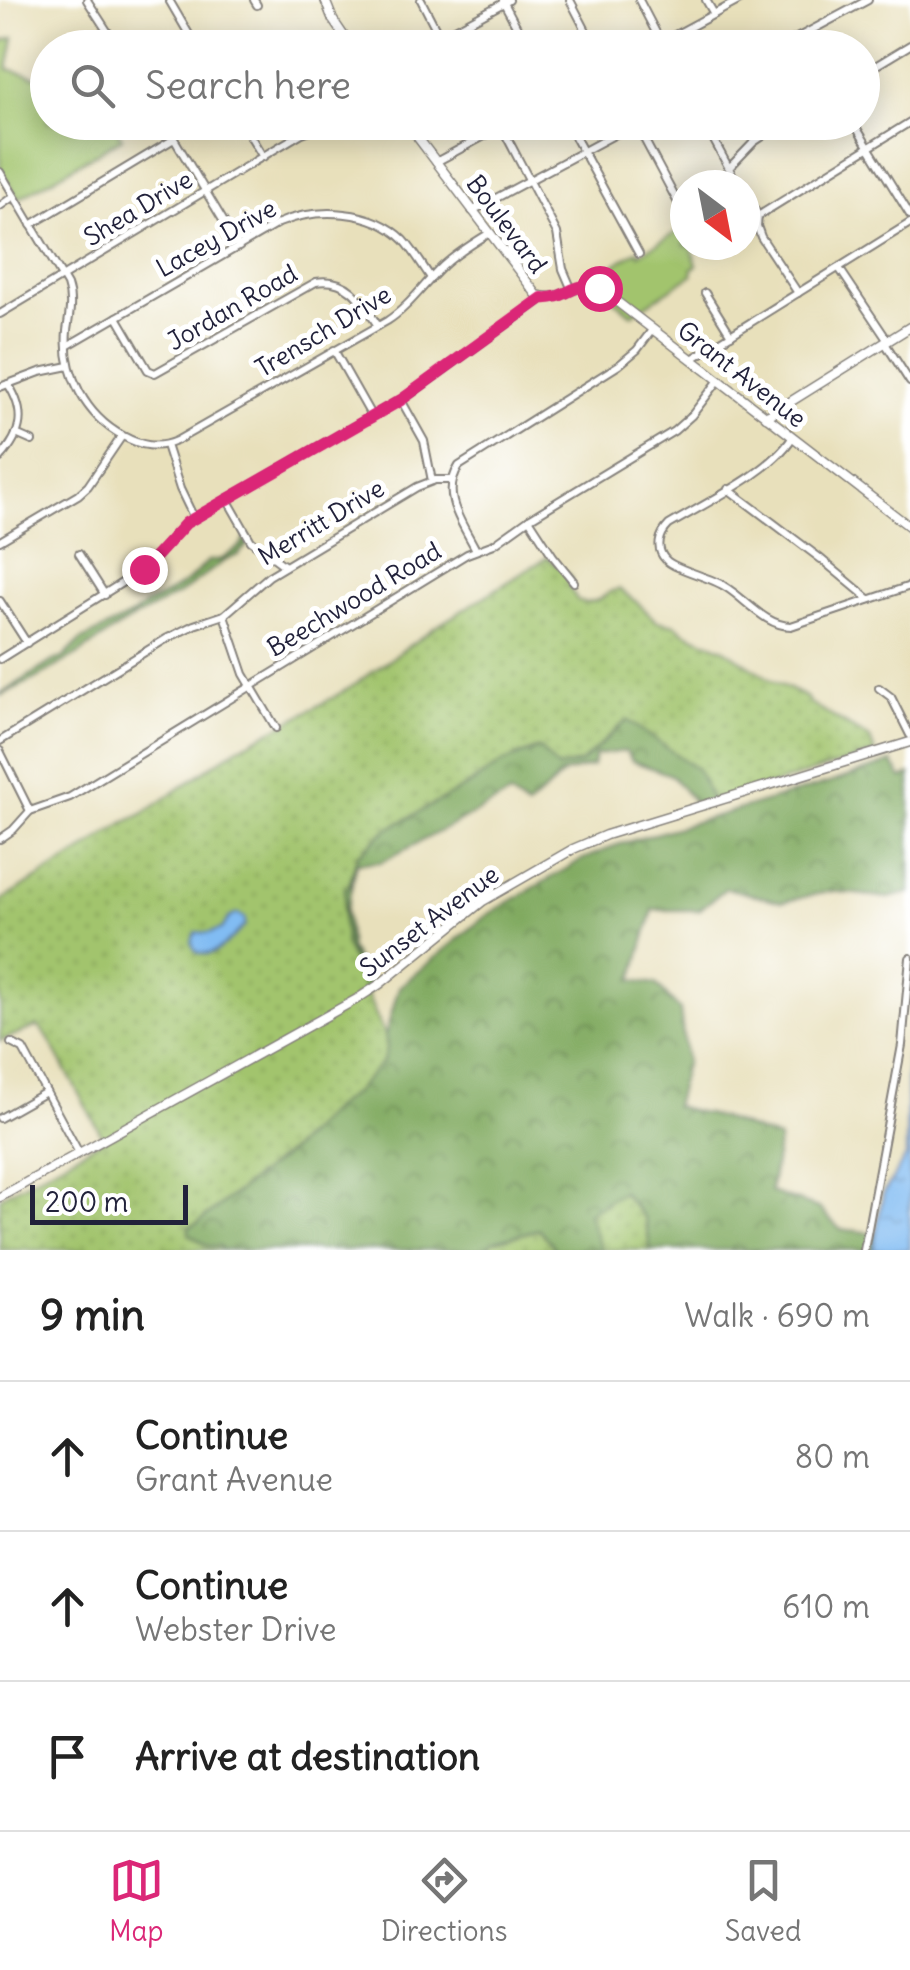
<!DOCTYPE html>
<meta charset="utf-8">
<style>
:root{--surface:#fff;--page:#f2f2f2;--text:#222;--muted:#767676;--line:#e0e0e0;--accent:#db2777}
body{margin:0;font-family:Delius,sans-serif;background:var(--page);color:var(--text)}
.compass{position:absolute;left:670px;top:170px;width:90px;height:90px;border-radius:50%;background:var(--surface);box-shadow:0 5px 25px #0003;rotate:148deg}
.scale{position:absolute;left:30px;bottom:25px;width:158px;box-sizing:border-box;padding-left:10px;border:5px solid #22223b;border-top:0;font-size:28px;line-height:35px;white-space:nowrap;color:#22223b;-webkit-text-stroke:8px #fff;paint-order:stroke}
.stop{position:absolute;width:30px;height:30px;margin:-22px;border:8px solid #db2777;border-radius:50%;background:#fff}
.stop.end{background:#db2777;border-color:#fff;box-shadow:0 2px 10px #0008}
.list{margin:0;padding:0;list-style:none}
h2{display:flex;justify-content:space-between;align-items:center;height:130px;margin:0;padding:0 40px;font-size:42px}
h2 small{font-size:32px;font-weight:400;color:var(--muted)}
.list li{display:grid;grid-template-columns:65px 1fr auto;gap:30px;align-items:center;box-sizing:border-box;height:150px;padding:0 40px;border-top:2px solid var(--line)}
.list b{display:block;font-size:38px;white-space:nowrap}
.list p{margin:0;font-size:32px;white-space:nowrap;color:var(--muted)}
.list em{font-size:32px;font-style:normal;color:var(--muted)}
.icon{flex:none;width:55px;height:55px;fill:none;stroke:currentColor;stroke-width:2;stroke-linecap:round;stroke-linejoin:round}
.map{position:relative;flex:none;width:910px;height:1250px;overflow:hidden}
.search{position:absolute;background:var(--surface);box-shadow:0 5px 25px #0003;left:30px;right:30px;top:30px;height:110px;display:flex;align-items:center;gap:25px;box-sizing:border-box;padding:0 35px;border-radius:55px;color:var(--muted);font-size:38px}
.sheet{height:580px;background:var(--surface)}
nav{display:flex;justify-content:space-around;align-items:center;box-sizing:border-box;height:140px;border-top:2px solid var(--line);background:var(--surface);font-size:28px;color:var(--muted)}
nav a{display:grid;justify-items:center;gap:5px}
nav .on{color:var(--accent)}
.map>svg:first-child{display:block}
</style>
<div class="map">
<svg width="910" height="1250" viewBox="0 0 910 1250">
<defs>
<pattern id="grass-dots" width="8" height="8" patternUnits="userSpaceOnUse" patternTransform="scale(2.5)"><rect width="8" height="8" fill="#a2c46d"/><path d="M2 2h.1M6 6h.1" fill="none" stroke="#8ba85f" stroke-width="1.8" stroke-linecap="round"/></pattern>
<pattern id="forest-crowns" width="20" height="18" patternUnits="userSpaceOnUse" patternTransform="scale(2.5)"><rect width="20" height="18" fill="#81aa60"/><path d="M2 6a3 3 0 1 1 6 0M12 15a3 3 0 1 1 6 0" fill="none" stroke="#698a50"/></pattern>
<pattern id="water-ripples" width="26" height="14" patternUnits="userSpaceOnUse" patternTransform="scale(2.5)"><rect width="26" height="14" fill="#81bcf3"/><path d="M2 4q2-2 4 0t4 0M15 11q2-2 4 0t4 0" fill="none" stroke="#6fa1d1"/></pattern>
</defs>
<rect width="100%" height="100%" fill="#fff"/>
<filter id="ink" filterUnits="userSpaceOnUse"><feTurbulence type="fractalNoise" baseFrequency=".01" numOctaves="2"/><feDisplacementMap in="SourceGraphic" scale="20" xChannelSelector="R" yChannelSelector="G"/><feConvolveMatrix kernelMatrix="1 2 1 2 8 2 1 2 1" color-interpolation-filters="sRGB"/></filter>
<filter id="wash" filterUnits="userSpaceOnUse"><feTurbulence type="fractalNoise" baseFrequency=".0048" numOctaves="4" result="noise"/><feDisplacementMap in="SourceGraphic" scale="40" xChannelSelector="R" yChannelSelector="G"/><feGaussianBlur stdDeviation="2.25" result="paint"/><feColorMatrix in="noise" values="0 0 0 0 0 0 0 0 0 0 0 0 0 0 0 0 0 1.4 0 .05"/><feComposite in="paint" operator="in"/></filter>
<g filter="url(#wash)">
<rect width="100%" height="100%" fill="#e8e0bb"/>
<g fill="url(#grass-dots)" stroke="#627354" stroke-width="2.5">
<path d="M548,557C555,566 563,569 571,578L569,587L578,601L587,603L598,600L612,591L619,589L639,604L656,621L676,625L684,632L725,649L774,682L806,697L810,703L870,739L875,753L713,803L708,793L627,720L581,763L557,768L538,748L502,763L357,856L343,908L346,947L385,1036L387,1046L383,1061L354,1093L335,1107L292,1149L198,1223L189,1227L190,1234L202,1242L221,1246L223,1250H0V1197L104,1139L48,1038L38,1026L0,1041V901L78,854L123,823L143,814L237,748L307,712L351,687L434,628Z"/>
<polygon points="622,1192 645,1219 651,1250 601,1250 587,1213"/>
<polygon points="539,1229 556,1250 487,1250 491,1242"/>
</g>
<g fill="url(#forest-crowns)" stroke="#52664e" stroke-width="2.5">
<polygon points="248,536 249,543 238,555 224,561 181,593 125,623 79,654 35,679 0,696 0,693 4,692 53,661 63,658 80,641 134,614 146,604 162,597 189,580 208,561 222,559 239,547"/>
<polygon points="627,720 697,769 713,803 698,807 671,775 632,761 626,751 595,755 593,766 564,773 527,808 510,795 381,862 357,863 346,911 350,949 374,988 367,993 367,997 358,972 346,947 343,921 345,888 349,886 357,856 386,830 471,784 502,763 539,748 557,768 581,763"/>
<polygon points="892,762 902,778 910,774 910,893 888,898 831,891 782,902 726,888 699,910 653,910 633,980 656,984 680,1010 686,1061 674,1106 718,1117 779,1139 770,1192 819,1208 840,1229 875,1233 873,1250 651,1250 645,1219 622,1192 588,1213 601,1250 556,1250 539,1229 492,1242 487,1250 223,1250 220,1246 208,1246 189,1234 189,1227 198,1223 292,1149 335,1107 354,1093 383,1061 387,1046 385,1036 399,987 487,915 583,859 617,845 826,784"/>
</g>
<g fill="#a2c46d" stroke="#627354" stroke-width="2.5">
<polygon points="14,38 8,69 47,80 48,122 112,123 122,138 18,199 0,169 0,42"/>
<polygon points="682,229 685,234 685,245 691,245 697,265 693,268 692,275 632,314 599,288 582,285 637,251 639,254"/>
</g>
<g fill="url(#water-ripples)" stroke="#526f97" stroke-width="2.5">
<path d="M237,914L245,918V925C236,934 208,968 194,948C190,941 193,939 196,932L209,933L222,929L229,918Z"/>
<polygon points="910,1053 910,1250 873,1250 883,1194 906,1157 907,1057"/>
</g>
</g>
<g filter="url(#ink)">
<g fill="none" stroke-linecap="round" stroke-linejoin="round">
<defs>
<g id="minor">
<polyline points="87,0 118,48"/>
<polyline points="169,0 197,48"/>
<polyline points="254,0 257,5"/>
<polyline points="421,0 440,37"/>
<polyline points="570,0 595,48"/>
<polyline points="639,0 664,48"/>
<polyline points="706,0 714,14"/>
<polyline points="503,1 528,48"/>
<polyline points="450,31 459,48"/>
<polyline points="262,48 267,48"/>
<polyline points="420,48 509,0"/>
<polyline points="651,48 740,0"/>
<polyline points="778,48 868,0"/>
<polyline points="862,74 910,45"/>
<polyline points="164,122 239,247"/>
<polyline points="242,122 263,157"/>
<polyline points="499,122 557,233 563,269 572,290"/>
<polyline points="567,122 639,254"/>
<polyline points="635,122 685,216"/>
<polyline points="704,122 738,185"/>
<polyline points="853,122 910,215"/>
<polyline points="436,162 510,122"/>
<polyline points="729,168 754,142 784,122"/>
<path d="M0,172L67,285C73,302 69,315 67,331C63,374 86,416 123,436C141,446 157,449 176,441L387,321C409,307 424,284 443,266C457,253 472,244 488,234"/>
<polyline points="745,196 758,215 757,226 761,237 798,293"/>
<polyline points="0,206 14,196"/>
<polyline points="472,211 638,122"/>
<polyline points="745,224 910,122"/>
<polyline points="31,225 174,139"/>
<polyline points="706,248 712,245"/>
<polyline points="839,268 888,341"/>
<polyline points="705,293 731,335"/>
<polyline points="0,314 302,133 318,127 354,122"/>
<path d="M117,317L148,370L155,373L316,282C349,277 362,301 378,326"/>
<polyline points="885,343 910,382"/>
<path d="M67,346L279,223C317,207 373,209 404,240C414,251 422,265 431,278"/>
<polyline points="334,350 372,417"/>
<polyline points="692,359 910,223"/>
<polyline points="0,387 40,372 69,366"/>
<polyline points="401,400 424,441 432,481"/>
<polyline points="16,434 32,441"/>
<path d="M792,438C770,473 705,503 669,525C659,535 655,549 666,560C674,569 710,577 724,586C745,598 765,626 791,626L910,586"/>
<polyline points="166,445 180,489 194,518"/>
<path d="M0,458C23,433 26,412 8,384"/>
<polyline points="728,489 821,559 869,599"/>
<polyline points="227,499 251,541 285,566"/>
<polyline points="529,519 553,556 574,582"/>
<polyline points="0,541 78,495 88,486 122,436"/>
<path d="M476,550C462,522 440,496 459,466L619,365L637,350L652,330"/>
<polyline points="79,554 105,595"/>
<polyline points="0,601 27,643"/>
<polyline points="224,615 244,674 276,728"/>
<polyline points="0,659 144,569 186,523 409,395 543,298"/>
<polyline points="879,688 891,697 910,735"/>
<polyline points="0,741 166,639 194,625 224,615 269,576 417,487 435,480 452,480"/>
<polyline points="0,751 30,811"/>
<polyline points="0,839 13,830 30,811 70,797 467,554 494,544 529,519 674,431 692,415 719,380"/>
<polyline points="11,1043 23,1049 79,1153"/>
<polyline points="0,1118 46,1092"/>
<polyline points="864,1250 902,1045 910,958"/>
</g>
<g id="tertiary">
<polyline points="325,0 333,20 352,48"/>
<path d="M406,122L537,295C563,304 573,280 599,288L910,527"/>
<polyline points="766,417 910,327"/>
<polyline points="0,1197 357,999 380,984 483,901 573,849 606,835 910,742"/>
</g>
</defs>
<use href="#minor" stroke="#85817b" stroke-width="10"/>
<use href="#tertiary" stroke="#85817b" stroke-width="11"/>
<use href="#minor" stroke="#fff" stroke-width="6"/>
<use href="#tertiary" stroke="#fff" stroke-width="8"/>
</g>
</g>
<g fill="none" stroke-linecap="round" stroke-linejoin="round" filter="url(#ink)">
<path stroke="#db2777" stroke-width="12" d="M144,569L186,523L401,400L542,298C567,300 573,280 599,288"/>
</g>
<g text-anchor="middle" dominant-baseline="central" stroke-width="10" stroke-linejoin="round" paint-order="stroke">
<g font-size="25" fill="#22223b" stroke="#fff">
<text transform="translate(138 208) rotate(-31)">Shea Drive</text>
<text transform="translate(507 224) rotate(53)">Boulevard</text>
<text transform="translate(216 238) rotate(-29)">Lacey Drive</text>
<text transform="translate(232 307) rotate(-30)">Jordan Road</text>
<text transform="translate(323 331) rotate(-31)">Trensch Drive</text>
<text transform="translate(742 374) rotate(38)">Grant Avenue</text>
<text transform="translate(321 522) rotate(-31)">Merritt Drive</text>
<text transform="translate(354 599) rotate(-31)">Beechwood Road</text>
<text transform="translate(429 921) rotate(-37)">Sunset Avenue</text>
</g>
</g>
</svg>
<svg class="compass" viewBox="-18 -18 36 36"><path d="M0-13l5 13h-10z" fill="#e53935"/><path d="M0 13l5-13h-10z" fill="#767676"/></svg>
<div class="scale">200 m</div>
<div class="stop" style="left:599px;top:288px"></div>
<div class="stop end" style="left:144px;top:569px"></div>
<div class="search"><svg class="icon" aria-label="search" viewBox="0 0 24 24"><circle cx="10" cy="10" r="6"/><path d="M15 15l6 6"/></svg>Search here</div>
</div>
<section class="sheet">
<h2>9 min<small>Walk · 690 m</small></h2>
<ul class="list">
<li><svg class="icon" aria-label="ahead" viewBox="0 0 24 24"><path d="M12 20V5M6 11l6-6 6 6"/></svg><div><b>Continue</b><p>Grant Avenue</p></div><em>80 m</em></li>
<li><svg class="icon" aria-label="ahead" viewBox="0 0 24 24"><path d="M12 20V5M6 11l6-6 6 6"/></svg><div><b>Continue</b><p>Webster Drive</p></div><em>610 m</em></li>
<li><svg class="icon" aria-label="arrive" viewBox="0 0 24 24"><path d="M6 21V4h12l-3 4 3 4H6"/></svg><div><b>Arrive at destination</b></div></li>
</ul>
</section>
<nav>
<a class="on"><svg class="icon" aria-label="map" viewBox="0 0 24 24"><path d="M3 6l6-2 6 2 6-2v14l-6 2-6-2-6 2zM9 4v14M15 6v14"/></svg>Map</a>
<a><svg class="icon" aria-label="directions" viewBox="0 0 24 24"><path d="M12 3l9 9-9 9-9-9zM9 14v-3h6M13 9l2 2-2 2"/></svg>Directions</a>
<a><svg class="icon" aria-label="saved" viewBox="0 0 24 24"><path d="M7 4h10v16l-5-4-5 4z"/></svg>Saved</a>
</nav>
